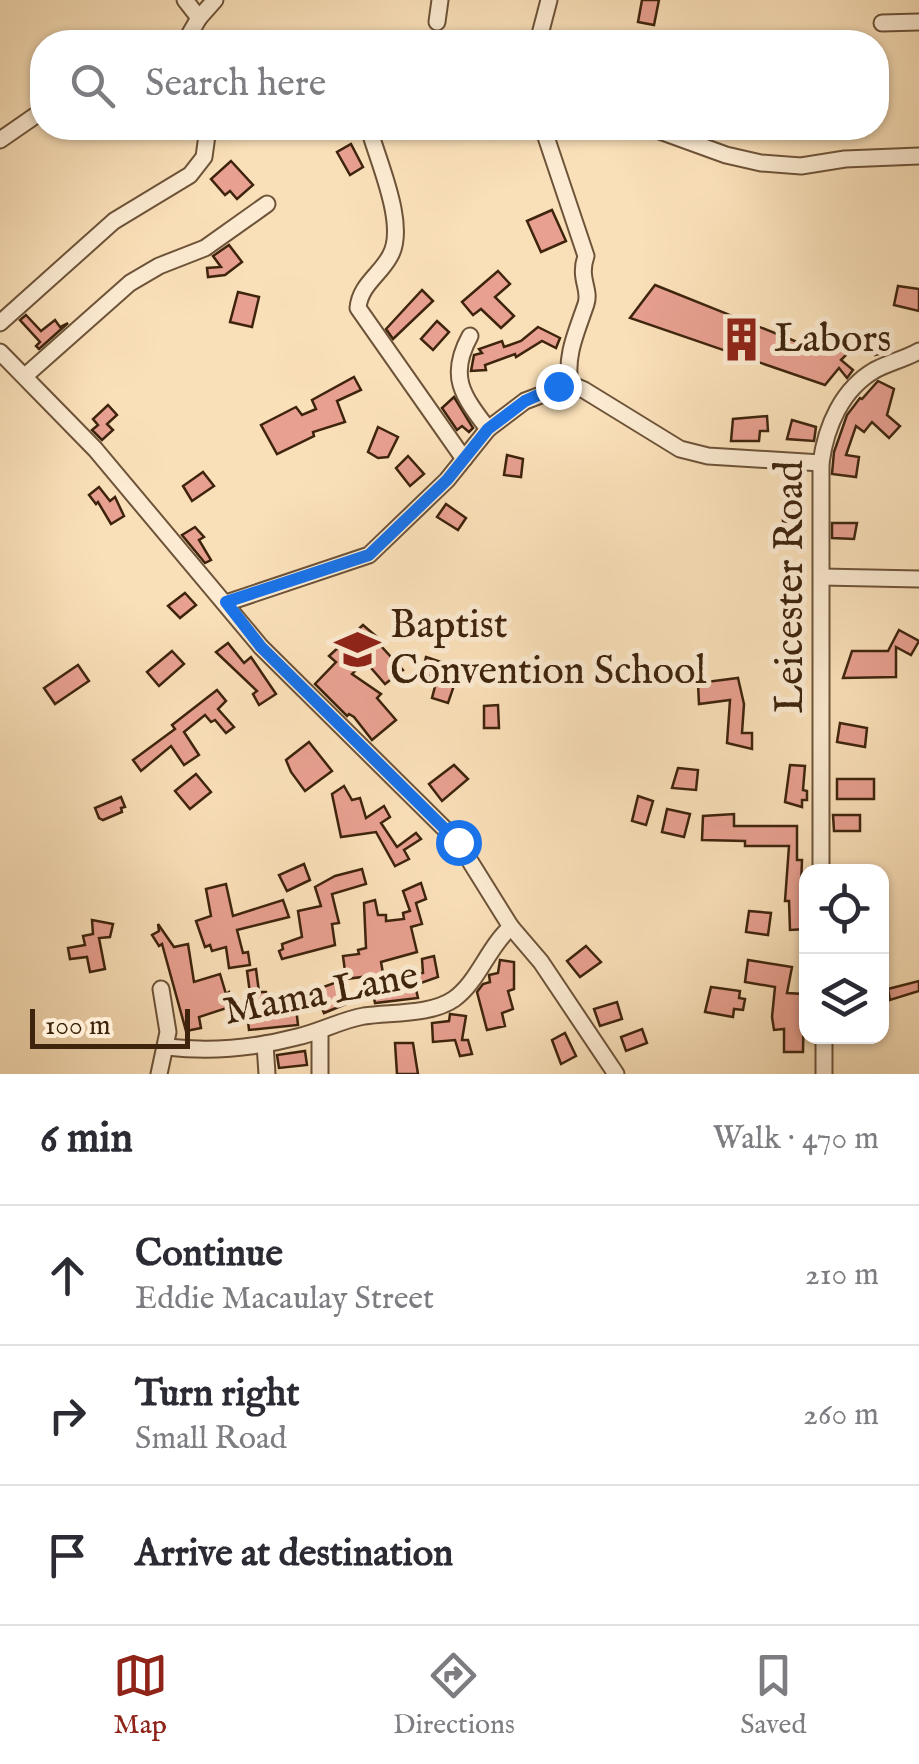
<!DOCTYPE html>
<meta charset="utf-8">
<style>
:root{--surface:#fff;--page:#f7f7f7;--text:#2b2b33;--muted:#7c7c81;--line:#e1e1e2;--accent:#8f2418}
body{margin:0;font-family:"IM FELL English",serif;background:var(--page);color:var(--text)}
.controls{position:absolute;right:30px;bottom:30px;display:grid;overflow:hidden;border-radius:20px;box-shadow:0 2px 8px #0004}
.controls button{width:90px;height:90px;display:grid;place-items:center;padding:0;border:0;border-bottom:2px solid var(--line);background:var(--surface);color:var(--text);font:50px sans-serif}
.scale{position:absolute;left:30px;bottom:25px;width:160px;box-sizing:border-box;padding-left:10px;border:5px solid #3e240d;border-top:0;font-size:28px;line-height:35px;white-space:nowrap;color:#3e240d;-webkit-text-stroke:8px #fcebd2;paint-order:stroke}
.stop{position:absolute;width:30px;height:30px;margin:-22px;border:8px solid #1a73e8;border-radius:50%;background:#fff}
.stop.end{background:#1a73e8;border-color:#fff;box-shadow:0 2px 10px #0008}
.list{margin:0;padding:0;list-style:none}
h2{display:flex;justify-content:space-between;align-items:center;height:130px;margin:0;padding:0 40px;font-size:42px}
h2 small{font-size:32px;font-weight:400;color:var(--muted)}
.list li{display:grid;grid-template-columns:65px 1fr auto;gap:30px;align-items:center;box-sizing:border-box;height:140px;padding:0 40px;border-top:2px solid var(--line)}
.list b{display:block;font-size:38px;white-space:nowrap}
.list p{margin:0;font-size:32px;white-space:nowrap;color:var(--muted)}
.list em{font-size:32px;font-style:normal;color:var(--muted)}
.icon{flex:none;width:55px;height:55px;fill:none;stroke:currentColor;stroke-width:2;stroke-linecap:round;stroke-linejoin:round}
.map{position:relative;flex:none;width:919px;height:1074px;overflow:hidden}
.search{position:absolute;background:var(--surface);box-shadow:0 2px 8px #0004;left:30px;right:30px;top:30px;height:110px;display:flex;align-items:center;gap:25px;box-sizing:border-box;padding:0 35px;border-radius:40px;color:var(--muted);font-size:38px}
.sheet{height:550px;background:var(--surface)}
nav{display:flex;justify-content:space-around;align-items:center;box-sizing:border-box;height:140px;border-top:2px solid var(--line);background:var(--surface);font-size:28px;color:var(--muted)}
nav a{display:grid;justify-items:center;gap:5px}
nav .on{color:var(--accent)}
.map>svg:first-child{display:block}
</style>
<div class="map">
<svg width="919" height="1074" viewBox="0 0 919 1074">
<rect width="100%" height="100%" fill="#fae0b9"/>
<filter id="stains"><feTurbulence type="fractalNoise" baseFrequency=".002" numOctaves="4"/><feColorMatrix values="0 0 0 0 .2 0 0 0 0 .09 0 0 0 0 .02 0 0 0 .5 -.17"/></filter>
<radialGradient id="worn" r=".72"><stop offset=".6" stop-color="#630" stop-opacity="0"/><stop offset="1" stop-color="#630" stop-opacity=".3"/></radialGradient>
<g fill="#e8a090" stroke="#3e240d" stroke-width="2.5">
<polygon points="642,0 659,0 654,25 638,22"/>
<polygon points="351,144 363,167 350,175 337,152"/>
<polygon points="231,161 253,185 237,199 230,191 225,195 211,179"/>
<polygon points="552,210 566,241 541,252 527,221"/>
<polygon points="229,245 242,262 225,275 208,277 207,268 221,267 213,256"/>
<polygon points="498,271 510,284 495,297 514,316 501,328 481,309 473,315 462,302"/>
<polygon points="655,285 817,350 825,338 848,353 841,360 853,370 847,378 839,368 825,385 630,318"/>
<polygon points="898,286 919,289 919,311 894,305"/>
<polygon points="422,290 433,301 393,339 386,329"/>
<polygon points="238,292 259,297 252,327 230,322"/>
<polygon points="26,315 41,331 55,320 60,327 68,323 39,349 36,346 40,342 20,320"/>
<polygon points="437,321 449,332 433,350 421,339"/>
<polygon points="538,327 560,338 556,348 542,341 516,357 515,354 485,365 486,370 471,371 474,355 482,353 479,349 502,341 504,347 521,341"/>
<polygon points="882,330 891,351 875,355 870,334"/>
<polygon points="354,377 361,390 337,401 345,422 313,432 314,436 277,454 261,425 296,407 302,415 316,409 312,400"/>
<polygon points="878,381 894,389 887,415 900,426 889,438 872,422 864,432 856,426 846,455 859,457 856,477 832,474 834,452 847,415 860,398 862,399"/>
<polygon points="454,397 473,428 469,432 462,426 457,430 442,408"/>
<polygon points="108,405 117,415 107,424 113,430 102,440 92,430 98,425 93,419"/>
<polygon points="767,416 768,431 760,431 759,441 731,441 733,419"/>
<polygon points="792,420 816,427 814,441 787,439"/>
<polygon points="378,427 398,437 388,457 378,458 368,452"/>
<polygon points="507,455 523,459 521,477 504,475"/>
<polygon points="408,456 424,474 410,486 396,468"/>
<polygon points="203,472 214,486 192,501 183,486"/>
<polygon points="99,487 110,501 115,497 124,516 111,524 98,502 96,504 89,495"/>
<polygon points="784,489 798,489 796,521 783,522"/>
<polygon points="446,504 466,518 458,530 437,517"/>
<polygon points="832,523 857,523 854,539 832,538"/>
<polygon points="195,527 204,537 199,540 211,560 205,563 182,535"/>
<polygon points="185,593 196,605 180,618 168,606"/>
<polygon points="363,625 384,643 381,646 403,670 385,684 365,661 352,674 381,694 377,698 396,720 372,740 354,717 349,714 347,716 315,684 336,662 329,656"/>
<polygon points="899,630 919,641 911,655 896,647 896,677 843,678 852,651 888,651"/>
<polygon points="228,643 244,663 251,657 276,694 259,705 253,694 257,691 216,652"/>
<polygon points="172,651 184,664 159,686 147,672"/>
<polygon points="426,657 441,662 438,669 458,674 448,703 432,698 437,679 422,674"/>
<polygon points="78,665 89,681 55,704 44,688"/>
<polygon points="738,678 744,704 742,733 752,733 752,749 727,743 730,700 699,704 698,683"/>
<polygon points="217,690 226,701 218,709 234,727 226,733 215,720 211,722 205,715 184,732 199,755 184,765 171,746 141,771 133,760 175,729 172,725"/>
<polygon points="498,705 499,728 484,728 484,706"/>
<polygon points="840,723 867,728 865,747 837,742"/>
<polygon points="309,742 332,771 305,791 291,772 286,760"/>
<polygon points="454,765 468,779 442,801 429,784"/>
<polygon points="790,765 805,766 803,790 807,791 807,800 802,800 802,807 785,802"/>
<polygon points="678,768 698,770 696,790 672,788"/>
<polygon points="196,774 211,792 190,809 175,791"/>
<rect x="837" y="779" width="37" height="20"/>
<polygon points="344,786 352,800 360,798 366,818 384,806 390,817 381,823 397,847 416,833 421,839 404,850 409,859 395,866 376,832 341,837 332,794"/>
<polygon points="638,796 653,801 646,825 632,821"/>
<polygon points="121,797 125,807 121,808 122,812 103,820 99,818 95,808"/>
<polygon points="667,809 690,814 684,837 662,832"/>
<polygon points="734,814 734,826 797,826 797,860 802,860 801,886 805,886 806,929 790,930 789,901 785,901 789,846 745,846 745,841 702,840 703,816"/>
<polygon points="833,815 860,815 860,831 834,831"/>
<polygon points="304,864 310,880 287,891 279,875"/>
<polygon points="362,869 366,884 332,894 339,923 332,924 335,945 282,959 279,951 283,949 282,944 302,937 298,911 321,906 315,887 335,876"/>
<polygon points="421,883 426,899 416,903 422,924 411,927 417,952 381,962 384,979 423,973 422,959 434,956 438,977 415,985 418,998 375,1003 370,976 346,979 343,956 359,954 358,950 366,948 364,903 375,900 378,915 386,915 386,921 404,919 403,913 410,911 403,891"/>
<polygon points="226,884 233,916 283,900 289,917 237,930 243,953 248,952 250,965 229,968 226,947 212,951 210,945 205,947 196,921 211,916 206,889"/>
<polygon points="749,911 771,913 768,935 746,932"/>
<polygon points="92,920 113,924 110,937 99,938 105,969 90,972 87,957 70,959 68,948 85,945 83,936 93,934"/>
<polygon points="158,924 174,947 188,944 194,982 220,974 226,994 229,992 233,1006 199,1017 201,1028 186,1031 162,944 159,946 152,935 159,931"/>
<polygon points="586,946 601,962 580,977 567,961"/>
<polygon points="500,960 514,962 514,989 508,991 513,1009 502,1013 505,1026 487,1030 477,992 483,984 490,982 489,975 498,973"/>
<polygon points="748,960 792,967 787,993 804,994 803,1052 784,1052 784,1029 774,1030 772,1017 775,987 745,982"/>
<polygon points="256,969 259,992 266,992 267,999 294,990 298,1025 249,1030 245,994 250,993 247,971"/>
<polygon points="919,981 919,991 890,1000 888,989"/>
<polygon points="337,982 346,1004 324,1013 315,990"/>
<polygon points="711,987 740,991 739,998 745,999 743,1010 734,1009 733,1017 705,1012"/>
<polygon points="617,1002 622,1019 600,1026 594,1009"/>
<polygon points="450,1014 466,1016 462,1040 468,1040 472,1054 460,1056 455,1040 433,1042 432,1023 449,1021"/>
<polygon points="642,1029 647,1043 626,1051 621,1037"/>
<polygon points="565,1033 576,1056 561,1064 552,1040"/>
<polygon points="395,1043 413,1043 418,1074 397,1074"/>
<polygon points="305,1051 307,1065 279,1068 277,1055"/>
</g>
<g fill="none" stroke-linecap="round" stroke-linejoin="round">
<defs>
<g id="minor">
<polyline points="185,0 199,18"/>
<polyline points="437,22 440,0"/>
<polyline points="882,23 919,22"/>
<polyline points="185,42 199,18 215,0"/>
<polyline points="538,42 549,0"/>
<path d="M543,128L586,256C578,279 591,289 586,304C577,331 565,355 570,384"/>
<polyline points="657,130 726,155 761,163 801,166 845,159 919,156"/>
<path d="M371,135C380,166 407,227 390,256C380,275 360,285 358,308L464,459"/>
<polyline points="0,140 42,111"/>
<polyline points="0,323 114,221 190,175 204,157 208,128"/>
<polyline points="0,352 95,449 261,647 458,842 511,927 541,962 616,1074"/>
<polyline points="25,376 130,283 159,266 205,248 267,204"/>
<polyline points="488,429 525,401 570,384 584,390 680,449 708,456 821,463"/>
<polyline points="822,577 919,579"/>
<path d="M226,603L369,555L447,480L488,429C462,395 448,376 470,336"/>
<path d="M821,872V463C826,426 842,389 875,370C890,362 905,359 919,351"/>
<polyline points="824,1036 824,1074"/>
<polyline points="265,1044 267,1074"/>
<path d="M167,1047C210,1052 255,1048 297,1037C320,1032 341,1020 364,1016C391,1012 431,1015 454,999C478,982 488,947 511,927"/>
<polyline points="159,1074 168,1032 161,989"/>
<polyline points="320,1074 320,1031"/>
</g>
</defs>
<use href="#minor" stroke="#6d5338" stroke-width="19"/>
<use href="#minor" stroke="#fcebd2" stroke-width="15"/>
</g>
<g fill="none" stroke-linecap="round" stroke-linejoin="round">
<polyline stroke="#1a73e8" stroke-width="12" points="458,842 261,647 226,602 369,555 447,480 488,429 525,401 558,386"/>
</g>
<defs>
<symbol id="building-bare" viewBox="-9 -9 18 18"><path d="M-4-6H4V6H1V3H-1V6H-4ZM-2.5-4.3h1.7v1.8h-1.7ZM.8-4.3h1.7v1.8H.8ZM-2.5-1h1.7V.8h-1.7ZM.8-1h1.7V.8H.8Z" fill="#8f2418" stroke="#fcebd2" stroke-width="2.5" paint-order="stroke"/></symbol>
<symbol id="school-bare" viewBox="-9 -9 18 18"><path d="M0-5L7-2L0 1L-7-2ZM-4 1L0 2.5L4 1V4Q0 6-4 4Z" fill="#8f2418" stroke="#fcebd2" stroke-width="2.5" paint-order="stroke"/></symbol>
</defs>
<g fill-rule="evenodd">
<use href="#building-bare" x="710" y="308" width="63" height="63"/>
<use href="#school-bare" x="326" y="618" width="63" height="63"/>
</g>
<g text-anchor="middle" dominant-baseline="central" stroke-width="10" stroke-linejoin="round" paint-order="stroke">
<g font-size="40" fill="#3e240d" stroke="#fcebd2" text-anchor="start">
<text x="774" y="340">Labors</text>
<text x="390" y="626">Baptist<tspan x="390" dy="46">Convention School</tspan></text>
</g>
<g font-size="40" fill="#3e240d" stroke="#fcebd2">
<text transform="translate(791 587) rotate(-90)">Leicester Road</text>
<text transform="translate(321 995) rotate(-11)">Mama Lane</text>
</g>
</g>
<rect width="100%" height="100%" filter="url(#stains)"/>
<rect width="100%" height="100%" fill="url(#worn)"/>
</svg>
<div class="controls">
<button><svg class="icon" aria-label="locate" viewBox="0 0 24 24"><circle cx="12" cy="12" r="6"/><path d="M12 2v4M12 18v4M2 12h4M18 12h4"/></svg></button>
<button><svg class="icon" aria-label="layers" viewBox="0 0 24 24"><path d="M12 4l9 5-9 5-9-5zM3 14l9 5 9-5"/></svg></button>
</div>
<div class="scale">100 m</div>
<div class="stop" style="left:458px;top:842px"></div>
<div class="stop end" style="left:558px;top:386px"></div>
<div class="search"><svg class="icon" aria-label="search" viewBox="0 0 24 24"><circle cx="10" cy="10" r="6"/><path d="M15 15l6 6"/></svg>Search here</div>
</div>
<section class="sheet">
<h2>6 min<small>Walk · 470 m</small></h2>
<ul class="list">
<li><svg class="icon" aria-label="ahead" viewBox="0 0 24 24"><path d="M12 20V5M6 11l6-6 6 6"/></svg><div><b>Continue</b><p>Eddie Macaulay Street</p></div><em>210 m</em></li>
<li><svg class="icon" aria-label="right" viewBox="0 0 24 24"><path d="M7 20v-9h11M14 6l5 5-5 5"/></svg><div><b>Turn right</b><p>Small Road</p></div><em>260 m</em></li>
<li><svg class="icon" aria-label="arrive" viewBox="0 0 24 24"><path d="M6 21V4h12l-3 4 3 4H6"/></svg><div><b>Arrive at destination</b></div></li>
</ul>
</section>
<nav>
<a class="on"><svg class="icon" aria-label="map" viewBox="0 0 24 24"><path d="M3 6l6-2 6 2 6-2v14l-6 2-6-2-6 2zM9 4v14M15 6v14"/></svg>Map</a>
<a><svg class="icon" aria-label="directions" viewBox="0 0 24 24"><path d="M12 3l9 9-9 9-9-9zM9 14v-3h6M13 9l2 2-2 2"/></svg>Directions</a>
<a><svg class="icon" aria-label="saved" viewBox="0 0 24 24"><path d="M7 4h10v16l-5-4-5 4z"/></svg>Saved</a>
</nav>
